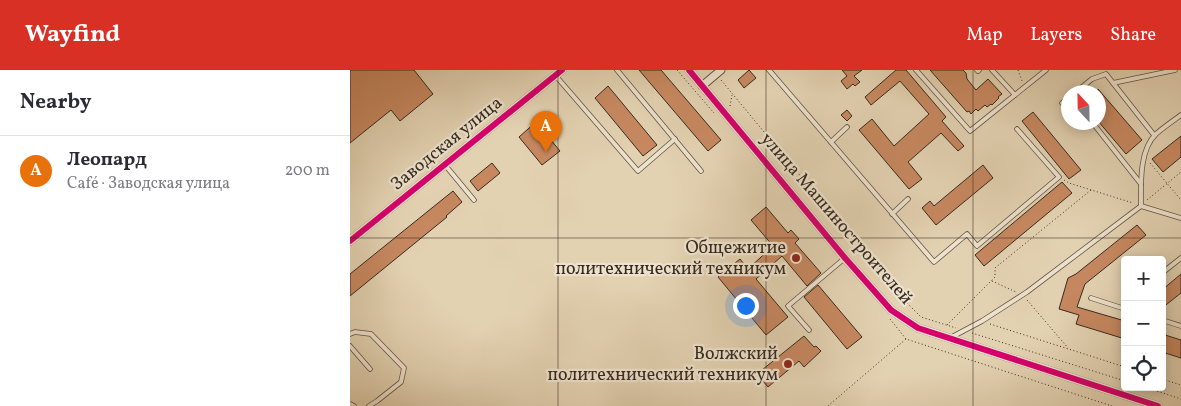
<!DOCTYPE html>
<meta charset="utf-8">
<style>
:root{--surface:#fff;--page:#f7f7f7;--text:#2b2b33;--muted:#7c7c81;--line:#e1e1e2;--accent:#d93025}
body{margin:0;font-family:Vollkorn,serif;background:var(--page);color:var(--text)}
.controls{position:absolute;right:15px;bottom:15px;display:grid;overflow:hidden;border-radius:5px;box-shadow:0 2px 12px #0003}
.controls button{width:45px;height:45px;display:grid;place-items:center;padding:0;border:0;border-bottom:1px solid var(--line);background:var(--surface);color:var(--text);font:25px sans-serif}
.compass{position:absolute;left:711px;top:15px;width:45px;height:45px;border-radius:50%;background:var(--surface);box-shadow:0 2px 12px #0003;rotate:338deg}
.you{position:absolute;left:395px;top:235px;width:18px;height:18px;margin:-12px;border:4px solid #fff;border-radius:50%;background:#1a73e8;box-shadow:0 0 0 8px #1a73e833}
.badge{display:grid;place-items:center;width:32px;height:32px;border-radius:50%;background:var(--accent);color:#fff;font-size:16px;font-weight:700}
.pin{position:absolute;translate:-50% -41px;filter:drop-shadow(0 1px 2px #0008)}
.pin::after{content:'';position:absolute;top:26px;width:18px;height:15px;background:inherit;clip-path:polygon(0 0,100% 0,50% 100%)}
.list{margin:0;padding:0;list-style:none}
h2{display:flex;justify-content:space-between;align-items:center;height:65px;margin:0;padding:0 20px;font-size:21px}
h2 small{font-size:16px;font-weight:400;color:var(--muted)}
.list li{display:grid;grid-template-columns:32px 1fr auto;gap:15px;align-items:center;box-sizing:border-box;height:70px;padding:0 20px;border-top:1px solid var(--line)}
.list b{display:block;font-size:19px;white-space:nowrap}
.list p{margin:0;font-size:16px;white-space:nowrap;color:var(--muted)}
.list em{font-size:16px;font-style:normal;color:var(--muted)}
.icon{flex:none;width:28px;height:28px;fill:none;stroke:currentColor;stroke-width:2;stroke-linecap:round;stroke-linejoin:round}
.map{position:relative;flex:none;width:831px;height:336px;overflow:hidden}
header{display:flex;align-items:center;gap:30px;box-sizing:border-box;height:70px;padding:0 25px;background:var(--accent);color:#fff}
header strong{font-size:24px}
nav{display:flex;gap:28px;margin-inline-start:auto;font-size:18px}
main{display:flex}
aside{flex:1;background:var(--surface)}
.map>svg:first-child{display:block}
</style>
<header>
<strong>Wayfind</strong>
<nav><a>Map</a><a>Layers</a><a>Share</a></nav>
</header>
<main>
<aside>
<h2>Nearby<small></small></h2>
<ul class="list">
<li><span class="badge" style="background:#e8710a">A</span><div><b>Леопард</b><p>Café · Заводская улица</p></div><em>200 m</em></li>
</ul>
</aside>
<div class="map">
<svg width="831" height="336" viewBox="0 0 831 336">
<rect width="100%" height="100%" fill="#e3d2b2"/>
<filter id="stains"><feTurbulence type="fractalNoise" baseFrequency=".004" numOctaves="4"/><feColorMatrix values="0 0 0 0 .2 0 0 0 0 .09 0 0 0 0 .02 0 0 0 .5 -.17"/></filter>
<radialGradient id="worn" r=".72"><stop offset=".6" stop-color="#630" stop-opacity="0"/><stop offset="1" stop-color="#630" stop-opacity=".3"/></radialGradient>
<g fill="#c78860" stroke="#362a20">
<polygon points="0,0 64,0 83,24 50,51 41,40 0,73"/>
<polygon points="289,0 311,0 371,70 358,81"/>
<polygon points="399,0 406,8 394,18 388,10"/>
<polygon points="492,0 512,0 504,6 510,12 505,16 503,14 497,19 491,11 497,6"/>
<polygon points="546,0 556,0 596,47 592,51 614,76 608,81 591,63 558,92 572,109 559,119 509,60 522,49 544,76 579,44 550,11 521,35 515,27"/>
<polygon points="580,0 613,0 616,3 617,9 626,20 638,9 652,24 648,27 649,28 642,35 641,34 637,37 635,35 628,41 626,39 621,44 619,41 617,42"/>
<polygon points="258,16 307,75 293,86 245,28"/>
<polygon points="748,19 792,70 776,84 748,51"/>
<polygon points="497,40 502,46 497,51 491,45"/>
<polygon points="683,42 731,100 719,109 672,51"/>
<polygon points="186,52 210,81 192,95 169,67"/>
<polygon points="831,66 831,87 813,102 802,89"/>
<polygon points="142,93 150,103 128,121 120,111"/>
<polygon points="633,95 643,108 586,155 572,138 580,131 584,136"/>
<polygon points="712,112 722,123 634,196 625,185"/>
<polygon points="103,121 112,132 96,146 97,147 0,226 0,204"/>
<polygon points="416,137 438,163 441,160 449,169 445,173 471,203 457,216 432,186 406,209 438,247 416,265 368,207 390,189 398,199 423,176 401,150"/>
<polygon points="787,155 796,165 735,214 727,237 775,251 775,269 726,254 729,245 709,239 718,208 726,204"/>
<polygon points="831,204 831,223 812,238 812,220"/>
<polygon points="468,215 512,267 497,279 454,227"/>
<polygon points="812,264 831,270 831,288 812,282"/>
<polygon points="454,266 464,277 466,276 471,281 454,297 449,291 418,317 407,304"/>
</g>
<g fill="none" stroke-linecap="round" stroke-linejoin="round">
<defs>
<g id="service">
<polyline points="267,0 351,101"/>
<polyline points="419,0 584,192 617,164 627,176 709,107 667,59"/>
<polyline points="566,0 620,61 696,0"/>
<polyline points="627,0 628,1 629,0"/>
<polyline points="642,0 665,25"/>
<polyline points="205,5 288,101 325,69"/>
<polyline points="726,22 742,9 756,4 763,13"/>
<polyline points="712,33 718,28"/>
<polyline points="742,52 791,114"/>
<polyline points="804,65 763,13 825,0"/>
<polyline points="481,72 497,57"/>
<polyline points="95,95 124,130"/>
<path d="M791,136C791,114 789,80 806,64C814,57 823,51 831,45"/>
<polyline points="791,136 831,148"/>
<polyline points="542,144 558,129"/>
<polyline points="812,203 831,188"/>
<polyline points="741,228 775,239"/>
<polyline points="812,250 831,256"/>
<polyline points="459,260 438,236 495,188"/>
<polyline points="0,264 5,262 21,264 54,298 51,312 27,331 19,336"/>
<polyline points="600,268 632,251 677,222 791,136"/>
<polyline points="0,276 20,299"/>
<polyline points="0,334 4,336"/>
</g>
<g id="minor">
<polyline points="339,0 495,188 541,240 568,258 808,336"/>
<polyline points="352,16 371,0"/>
<polyline points="0,171 212,0"/>
</g>
</defs>
<use href="#service" stroke="#615444" stroke-width="5.5"/>
<use href="#minor" stroke="#615444" stroke-width="9"/>
<g stroke="#362a20" stroke-width="1" stroke-dasharray="1 2.5" stroke-linecap="butt">
<polyline points="327,0 364,43"/>
<polyline points="668,0 672,11"/>
<polyline points="371,10 550,226 571,247 606,258"/>
<polyline points="380,36 382,25"/>
<polyline points="800,93 831,130"/>
<polyline points="714,110 719,113 783,133"/>
<polyline points="797,130 831,102"/>
<polyline points="642,211 666,222"/>
<polyline points="677,230 718,278"/>
<polyline points="540,249 556,269 762,336"/>
<polyline points="640,254 775,297"/>
<polyline points="597,255 645,207 645,198 741,120"/>
<polyline points="622,263 775,311"/>
<polyline points="812,309 831,315"/>
<polyline points="794,317 831,329"/>
<polyline points="478,336 556,269"/>
</g>
<use href="#service" stroke="#ede2cd" stroke-width="4"/>
<use href="#minor" stroke="#ede2cd" stroke-width="7"/>
<defs>
<g id="cycleway">
<polyline points="339,0 495,188 541,240 568,258 808,336"/>
<polyline points="0,171 212,0"/>
</g>
</defs>
<use href="#cycleway" stroke="#ede2cd" stroke-width="9"/>
<use href="#cycleway" stroke="#d6006c" stroke-width="6"/>
</g>
<path fill="none" stroke="#362a20" stroke-width="1" stroke-opacity="0.55" d="M208,0V336M416,0V336M623,0V336M0,168H831"/>
<g fill="#8f2418" stroke="#ede2cd" stroke-width="2">
<circle cx="446" cy="188" r="5"/>
<circle cx="438" cy="294" r="5"/>
</g>
<g text-anchor="middle" dominant-baseline="central" stroke-width="4.5" stroke-linejoin="round" paint-order="stroke">
<g font-size="18" fill="#362a20" stroke="#ede2cd">
<text transform="translate(97 74) rotate(-39)">Заводская улица</text>
<text transform="translate(486 149) rotate(49)">улица Машиностроителей</text>
</g>
<g font-size="18" fill="#362a20" stroke="#ede2cd" text-anchor="end">
<text x="436" y="178">Общежитие<tspan x="436" dy="21">политехнический техникум</tspan></text>
<text x="428" y="284">Волжский<tspan x="428" dy="21">политехнический техникум</tspan></text>
</g>
</g>
<rect width="100%" height="100%" filter="url(#stains)"/>
<rect width="100%" height="100%" fill="url(#worn)"/>
</svg>
<div class="controls">
<button>+</button>
<button>−</button>
<button><svg class="icon" aria-label="locate" viewBox="0 0 24 24"><circle cx="12" cy="12" r="6"/><path d="M12 2v4M12 18v4M2 12h4M18 12h4"/></svg></button>
</div>
<svg class="compass" viewBox="-18 -18 36 36"><path d="M0-13l5 13h-10z" fill="#e53935"/><path d="M0 13l5-13h-10z" fill="#7c7c81"/></svg>
<div class="you"></div>
<div class="pin badge" style="left:196px;top:82px;background:#e8710a">A</div>
</div>
</main>
